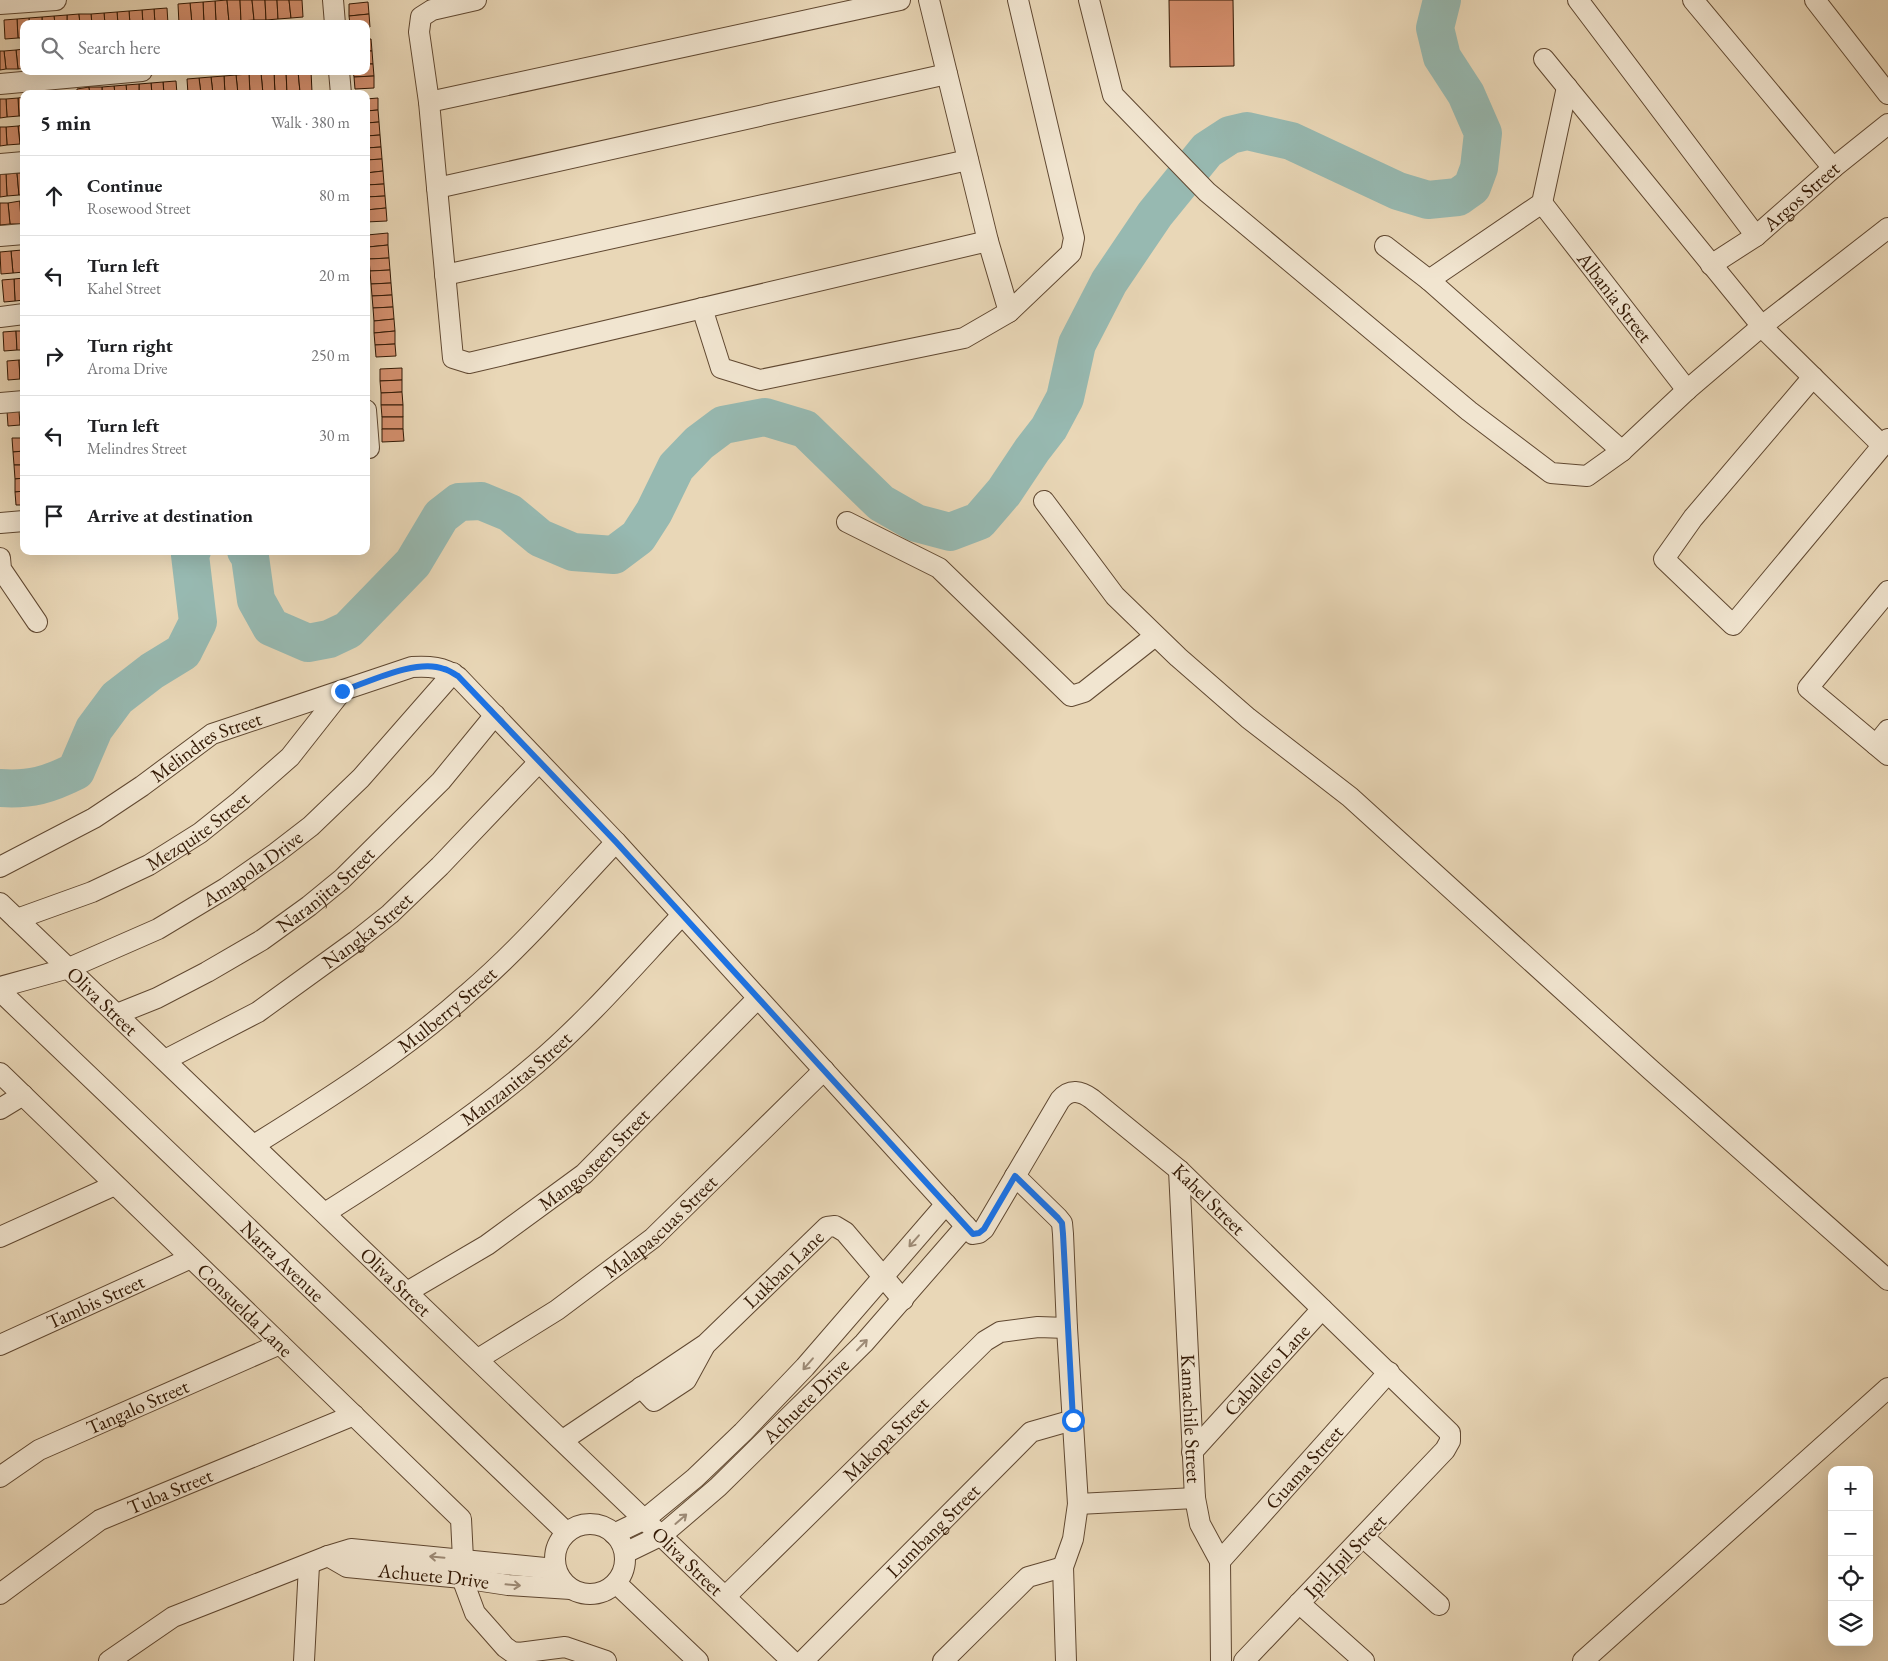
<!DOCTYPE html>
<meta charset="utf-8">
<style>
:root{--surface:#fff;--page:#f6f6f6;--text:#202124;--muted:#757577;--line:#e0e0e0}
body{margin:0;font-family:"EB Garamond",serif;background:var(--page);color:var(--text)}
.controls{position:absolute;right:15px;bottom:15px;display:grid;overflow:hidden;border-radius:10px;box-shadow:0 5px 20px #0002}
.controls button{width:45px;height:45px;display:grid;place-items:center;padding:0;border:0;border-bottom:1px solid var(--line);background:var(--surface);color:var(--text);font:25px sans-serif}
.stop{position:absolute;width:15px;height:15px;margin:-11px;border:4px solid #1a73e8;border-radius:50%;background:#fff}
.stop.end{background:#1a73e8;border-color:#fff;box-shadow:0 1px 5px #0008}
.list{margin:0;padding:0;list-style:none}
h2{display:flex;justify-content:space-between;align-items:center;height:65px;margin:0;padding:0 20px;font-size:21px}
h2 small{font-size:16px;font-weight:400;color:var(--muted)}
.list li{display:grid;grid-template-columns:32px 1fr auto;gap:15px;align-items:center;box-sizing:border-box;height:80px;padding:0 20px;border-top:1px solid var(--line)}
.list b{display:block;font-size:19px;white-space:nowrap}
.list p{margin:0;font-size:16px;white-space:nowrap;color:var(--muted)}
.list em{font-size:16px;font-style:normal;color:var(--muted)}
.icon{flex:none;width:28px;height:28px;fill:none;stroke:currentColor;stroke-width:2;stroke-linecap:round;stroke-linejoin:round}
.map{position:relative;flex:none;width:1888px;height:1661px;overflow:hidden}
.search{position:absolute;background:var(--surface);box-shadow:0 5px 20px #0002;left:20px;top:20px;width:350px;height:55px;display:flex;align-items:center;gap:12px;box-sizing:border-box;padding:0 18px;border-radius:10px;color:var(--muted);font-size:19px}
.panel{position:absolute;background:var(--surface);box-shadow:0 5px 20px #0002;left:20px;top:90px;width:350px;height:465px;border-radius:10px}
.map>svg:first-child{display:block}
</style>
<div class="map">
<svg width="1888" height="1661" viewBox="0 0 1888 1661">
<rect width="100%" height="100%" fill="#e9d7b7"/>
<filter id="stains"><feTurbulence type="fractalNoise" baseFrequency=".004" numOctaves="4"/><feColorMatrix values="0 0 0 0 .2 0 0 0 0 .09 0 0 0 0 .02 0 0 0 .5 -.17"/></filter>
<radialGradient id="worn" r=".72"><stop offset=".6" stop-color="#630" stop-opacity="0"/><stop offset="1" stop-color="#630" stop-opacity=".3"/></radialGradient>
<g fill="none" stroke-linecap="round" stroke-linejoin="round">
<g stroke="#97b9b1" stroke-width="38">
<polyline points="246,551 250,557 256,600 271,627 308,643 329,639 348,630 413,563 441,516 459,502 481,501 510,513 540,538 573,552 614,555 638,537 654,512 676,467 699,443 723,425 765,417 805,429 881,503 916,523 950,532 979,521 1004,492 1032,450 1049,428 1065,398 1077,344 1109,282 1155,214 1207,150 1230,135 1247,131 1291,141 1398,191 1428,200 1458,197 1472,187 1479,168 1483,133 1466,94 1442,57 1435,28 1442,0"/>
<path d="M0,788C31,790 48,785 76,771L94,729L117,698L152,671L183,652L198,622L190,555L192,551"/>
</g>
</g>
<g fill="#d38e6c" stroke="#331904">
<polygon points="227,0 229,22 216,23 215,1"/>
<polygon points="227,0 240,0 241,21 229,22"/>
<polygon points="240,0 252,0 254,20 241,21"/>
<polygon points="252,0 265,0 266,20 254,20"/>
<polygon points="265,0 277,0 278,19 266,20"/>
<polygon points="277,0 289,0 291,18 278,19"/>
<polygon points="289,0 302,0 303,17 291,18"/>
<polygon points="1169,0 1233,0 1234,66 1170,67"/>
<polygon points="215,1 216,23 204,24 203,2"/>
<polygon points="203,2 204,24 192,24 190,3"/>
<polygon points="368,2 369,14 349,16 349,4"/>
<polygon points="190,3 192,24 179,24 178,4"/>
<polygon points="167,8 168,24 155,24 154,9"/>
<polygon points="154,9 155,24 143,24 142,10"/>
<polygon points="142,10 143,24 130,24 129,11"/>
<polygon points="129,11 130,24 118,24 117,12"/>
<polygon points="117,12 118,24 105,24 104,13"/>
<polygon points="104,13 105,24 92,24 91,14"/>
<polygon points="79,14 80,24 67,24 67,15"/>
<polygon points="79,14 91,14 92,24 80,24"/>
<polygon points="369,14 370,27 366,27 366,24 350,24 349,16"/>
<polygon points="67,15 67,24 55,24 54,16"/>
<polygon points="54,16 55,24 42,24 42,17"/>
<polygon points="42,17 42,24 29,24 29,18"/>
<polygon points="29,18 29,24 24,24 24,38 18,38 17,19"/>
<polygon points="17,19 18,38 5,39 4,20"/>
<polygon points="366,39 371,39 372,51 366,51"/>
<polygon points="24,49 24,68 18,69 16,50"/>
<polygon points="16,50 18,69 6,69 4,51"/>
<polygon points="0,51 4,51 6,69 0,70"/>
<polygon points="366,51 372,51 373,64 366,64"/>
<polygon points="366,64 373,64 374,76 354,77 353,71 366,71"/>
<polygon points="286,71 287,93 275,94 274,72"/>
<polygon points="286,71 298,71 300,92 287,93"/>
<polygon points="298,71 311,71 312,92 300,92"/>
<polygon points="274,72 275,94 263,94 261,73"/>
<polygon points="261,73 263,94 250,94 249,74"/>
<polygon points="249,74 250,94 238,94 236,75"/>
<polygon points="236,75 238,94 225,94 224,76"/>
<polygon points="224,76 225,94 213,94 211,77"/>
<polygon points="374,76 374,88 355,89 354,77"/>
<polygon points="211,77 213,94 201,94 199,78"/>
<polygon points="199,78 201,94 188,94 187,79"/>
<polygon points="176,81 177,94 164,94 163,82"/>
<polygon points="163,82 164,94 152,94 151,83"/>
<polygon points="151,83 152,94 139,94 139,84"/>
<polygon points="139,84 139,94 127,94 126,85"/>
<polygon points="126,85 127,94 115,94 114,86"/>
<polygon points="114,86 115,94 102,94 102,87"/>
<polygon points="89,87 90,94 77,94 77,89"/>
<polygon points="89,87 102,87 102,94 90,94"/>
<polygon points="24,97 24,116 19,116 18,98"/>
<polygon points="18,98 19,116 7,117 6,99"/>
<polygon points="378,98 378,110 366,111 366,99"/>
<polygon points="0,99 6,99 7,117 0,118"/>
<polygon points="378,110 379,122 366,123 366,111"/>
<polygon points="379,122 380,135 366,136 366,123"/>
<polygon points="24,125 24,144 20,144 18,126"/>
<polygon points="18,126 20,144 7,145 6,127"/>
<polygon points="0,127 6,127 7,145 0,146"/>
<polygon points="380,135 381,147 366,148 366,136"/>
<polygon points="381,147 382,159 366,160 366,148"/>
<polygon points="382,159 383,171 366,173 366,160"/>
<polygon points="383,171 384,184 366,185 366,173"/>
<polygon points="17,173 19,195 7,196 6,174"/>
<polygon points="17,173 24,173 24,195 19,195"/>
<polygon points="0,174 6,174 7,196 0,197"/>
<polygon points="384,184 385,196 366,197 366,185"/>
<polygon points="385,196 386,208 366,210 366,197"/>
<polygon points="20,201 21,224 10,224 8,203"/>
<polygon points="20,201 24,201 24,223 21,224"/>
<polygon points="0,203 8,203 10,224 0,225"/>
<polygon points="386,208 387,221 366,222 366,210"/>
<polygon points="388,233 388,245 368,247 367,235"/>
<polygon points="388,245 389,258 369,259 368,247"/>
<polygon points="22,250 24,272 13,273 11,251"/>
<polygon points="11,251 13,273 1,274 0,252"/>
<polygon points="389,258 390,270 370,271 369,259"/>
<polygon points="390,270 391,283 371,284 370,271"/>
<polygon points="24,278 24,300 15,301 14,279"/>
<polygon points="14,279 15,301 4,302 2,280"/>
<polygon points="391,283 392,295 372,296 371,284"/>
<polygon points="392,295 393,307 373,308 372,296"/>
<polygon points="393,307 394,319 374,321 373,308"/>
<polygon points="394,319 395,331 374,333 374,321"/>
<polygon points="16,331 17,350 4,351 3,332"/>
<polygon points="16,331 24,331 24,350 17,350"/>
<polygon points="395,331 395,344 375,345 374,333"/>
<polygon points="395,344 396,356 376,357 375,345"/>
<polygon points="19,360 20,379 8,380 7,361"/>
<polygon points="19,360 24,360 24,379 20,379"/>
<polygon points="402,368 402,380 380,381 380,369"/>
<polygon points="402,380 402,392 381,393 380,381"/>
<polygon points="402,392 403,405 381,405 381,393"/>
<polygon points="381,405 403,405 403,417 382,417"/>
<polygon points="7,411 19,411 20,425 8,426"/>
<rect x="382" y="417" width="21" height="12"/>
<polygon points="382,429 403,429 404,441 382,442"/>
<polygon points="12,438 24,438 24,451 13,452"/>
<polygon points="24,451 24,465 14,465 13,452"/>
<polygon points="14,465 24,465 24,478 15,479"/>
<polygon points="24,478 24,491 15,492 15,479"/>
<polygon points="24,491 24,505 16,505 15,492"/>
</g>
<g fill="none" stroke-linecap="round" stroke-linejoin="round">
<defs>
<g id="minor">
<polyline points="333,0 335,24"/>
<polyline points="476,0 432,10 421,17 419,32 429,102 453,358 469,363 988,241"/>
<polyline points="929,0 988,241 1009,312"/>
<polyline points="1089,0 1113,95 1207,192 1469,411 1551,473 1587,476 1622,451 1687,390 1762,326 1888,228"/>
<polyline points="1578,0 1756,236"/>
<polyline points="1693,0 1833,168"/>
<polyline points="1815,0 1888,94"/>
<polyline points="0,4 56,0"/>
<polyline points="1544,59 1765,330 1882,445"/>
<polyline points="339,71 341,94"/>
<polyline points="0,84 142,71"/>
<polyline points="429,102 900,0"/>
<polyline points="0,164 24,162"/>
<polyline points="437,188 947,74"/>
<path id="s1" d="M1542,203L1687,390"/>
<polyline points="0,236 24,234"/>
<polyline points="1385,246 1429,280 1622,451"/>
<path id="s2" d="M1711,265L1756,236L1833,168L1888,124"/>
<polyline points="445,275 968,160"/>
<polyline points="1429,280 1542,203 1567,87"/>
<polyline points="702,308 721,368 760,380 964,338 1009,312 1071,253 1074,238 1018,0"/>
<polyline points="0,317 24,314"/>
<polyline points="1813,377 1693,518 1664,559 1733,625 1888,439"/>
<polyline points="0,403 24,401"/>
<polyline points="366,410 369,448"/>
<polyline points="1044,501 1115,596 1178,657 1248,718 1350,797 1651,1070 1888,1280"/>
<polyline points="847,522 939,568 1071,696 1084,692 1155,636"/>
<polyline points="0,523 24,521"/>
<polyline points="0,558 1,569 37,622"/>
<polyline points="1888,591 1808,688 1888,755"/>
<polyline points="1876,745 1888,730"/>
<path id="s3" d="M0,867L94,818L142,786L212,734L412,667C430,666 443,667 458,677L616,842L973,1234L979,1233L984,1229L1060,1100C1070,1088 1081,1091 1092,1099L1179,1170L1450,1433V1441L1445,1450L1244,1661"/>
<path id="s4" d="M0,903L792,1661"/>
<path id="s5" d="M17,919L92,892L149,865L200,833L240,801L290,757L342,691"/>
<path id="s6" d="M0,987L69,968L158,929L226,888L276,853L311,826L361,778L453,673"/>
<path id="s7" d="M0,991L566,1532"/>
<path id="s8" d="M117,1014L157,998L207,972L262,940L309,906L342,879L441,781L495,715"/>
<path id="s9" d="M165,1060L258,1012L356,941L390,914L440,866L539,762"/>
<path id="s10" d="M0,1073L461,1519L463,1559L462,1578L475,1613L505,1647L512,1652L519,1653L565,1647L606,1661"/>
<polyline points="0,1109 23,1095"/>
<path id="s11" d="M254,1145C328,1099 402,1052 467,994C521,948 567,894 616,842"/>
<path id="s12" d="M1179,1170L1195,1498L1200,1524L1220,1561L1221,1661"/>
<polyline points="1015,1176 1058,1218 1062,1223 1063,1234 1067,1328 1078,1504 1073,1539 1063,1567 1066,1661"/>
<path id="s13" d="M325,1213C398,1167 470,1120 536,1064C589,1019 635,965 682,915"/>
<polyline points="0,1237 115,1185"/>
<path id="s14" d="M407,1292L487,1245L584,1174L758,998"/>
<path id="s15" d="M0,1345L191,1258"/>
<path id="s16" d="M478,1359L557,1310L653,1238L824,1070"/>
<polyline points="641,1387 654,1401 686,1380 704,1347"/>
<path id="s17" d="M563,1440L706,1344L827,1227L835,1226L845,1232L903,1300"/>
<path id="s18" d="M1192,1452L1322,1309"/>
<path id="s19" d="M0,1477L39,1450L280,1344"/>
<polyline points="1078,1504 1195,1498"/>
<circle cx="590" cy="1559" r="35"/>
<polyline points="614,1534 645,1519 695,1478 743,1432 805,1367 946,1204"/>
<polyline points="1363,1537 1439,1605"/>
<path id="s20" d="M625,1553L662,1535L718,1487L864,1343L966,1226"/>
<path id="s21" d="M328,1556L347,1567L462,1578L508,1585L571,1589"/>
<path id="s22" d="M1220,1561L1389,1372"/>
<polyline points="616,1583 698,1661"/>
<path id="s23" d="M0,1594L100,1520L354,1415"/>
<path id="s24" d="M726,1596L985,1341L1000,1332L1038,1327L1067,1328"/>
<polyline points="1299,1603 1364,1661"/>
<polyline points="109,1661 173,1617 328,1556 351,1549 555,1569"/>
<polyline points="304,1661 309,1565"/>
<path id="s25" d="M803,1661L1031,1432L1073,1420"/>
<polyline points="943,1661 1028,1577 1063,1567"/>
<polyline points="1583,1661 1888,1388"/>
</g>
</defs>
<use href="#minor" stroke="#604831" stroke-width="22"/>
<use href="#minor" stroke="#f1e5d0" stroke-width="20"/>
</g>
<defs><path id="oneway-shaft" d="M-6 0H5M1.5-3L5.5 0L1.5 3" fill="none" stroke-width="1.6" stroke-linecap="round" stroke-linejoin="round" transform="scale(1.25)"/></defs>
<g stroke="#9c8974">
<use href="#oneway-shaft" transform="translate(914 1241) rotate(131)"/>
<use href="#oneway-shaft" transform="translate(862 1345) rotate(-46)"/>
<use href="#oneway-shaft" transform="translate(808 1364) rotate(131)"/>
<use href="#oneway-shaft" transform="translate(681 1519) rotate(-41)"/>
<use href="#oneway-shaft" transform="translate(437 1557) rotate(-175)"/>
<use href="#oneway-shaft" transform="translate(513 1585) rotate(5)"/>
</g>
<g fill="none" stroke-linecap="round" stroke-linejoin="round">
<path stroke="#1a73e8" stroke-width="6" d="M342,691C369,682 417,658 444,669C449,670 454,674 458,676L616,842L973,1234L979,1233L984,1229L1015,1176L1058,1218L1062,1223L1063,1234L1073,1420"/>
</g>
<g text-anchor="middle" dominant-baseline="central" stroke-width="5" stroke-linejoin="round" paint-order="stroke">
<g font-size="20" fill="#331904" stroke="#f1e5d0">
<text stroke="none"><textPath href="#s2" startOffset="114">Argos Street</textPath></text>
<text stroke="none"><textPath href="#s1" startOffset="119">Albania Street</textPath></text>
<text stroke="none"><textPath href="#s3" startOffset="240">Melindres Street</textPath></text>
<text stroke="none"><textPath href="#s5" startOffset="202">Mezquite Street</textPath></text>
<text stroke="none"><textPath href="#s6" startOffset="281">Amapola Drive</textPath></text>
<text stroke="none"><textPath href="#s8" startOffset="244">Naranjita Street</textPath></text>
<text stroke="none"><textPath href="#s9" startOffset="241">Nangka Street</textPath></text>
<text stroke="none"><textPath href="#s4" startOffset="142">Oliva Street</textPath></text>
<text stroke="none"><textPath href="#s11" startOffset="236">Mulberry Street</textPath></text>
<text stroke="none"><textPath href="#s13" startOffset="234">Manzanitas Street</textPath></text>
<text stroke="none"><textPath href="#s14" startOffset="230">Mangosteen Street</textPath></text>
<text stroke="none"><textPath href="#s3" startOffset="1621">Kahel Street</textPath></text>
<text stroke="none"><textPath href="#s16" startOffset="226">Malapascuas Street</textPath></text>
<text stroke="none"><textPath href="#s7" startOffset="391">Narra Avenue</textPath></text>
<text stroke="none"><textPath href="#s17" startOffset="280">Lukban Lane</textPath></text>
<text stroke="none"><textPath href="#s4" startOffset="548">Oliva Street</textPath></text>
<text stroke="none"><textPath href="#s15" startOffset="105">Tambis Street</textPath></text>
<text stroke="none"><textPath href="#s10" startOffset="341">Consuelda Lane</textPath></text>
<text stroke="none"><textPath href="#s18" startOffset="111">Caballero Lane</textPath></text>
<text stroke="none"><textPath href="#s20" startOffset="238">Achuete Drive</textPath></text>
<text stroke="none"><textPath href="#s19" startOffset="155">Tangalo Street</textPath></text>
<text stroke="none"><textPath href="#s12" startOffset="249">Kamachile Street</textPath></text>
<text stroke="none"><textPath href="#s24" startOffset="224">Makopa Street</textPath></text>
<text stroke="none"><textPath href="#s22" startOffset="126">Guama Street</textPath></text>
<text stroke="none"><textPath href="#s23" startOffset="200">Tuba Street</textPath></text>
<text stroke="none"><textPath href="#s25" startOffset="184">Lumbang Street</textPath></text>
<text transform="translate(1345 1556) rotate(-46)">Ipil-Ipil Street</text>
<text stroke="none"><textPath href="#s4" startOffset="952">Oliva Street</textPath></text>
<text stroke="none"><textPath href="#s21" startOffset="109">Achuete Drive</textPath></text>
</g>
</g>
<rect width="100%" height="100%" filter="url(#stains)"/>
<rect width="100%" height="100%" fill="url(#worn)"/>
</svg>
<div class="controls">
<button>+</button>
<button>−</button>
<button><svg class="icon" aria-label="locate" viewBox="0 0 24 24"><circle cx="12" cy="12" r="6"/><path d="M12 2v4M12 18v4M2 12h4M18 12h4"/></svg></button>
<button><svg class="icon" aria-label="layers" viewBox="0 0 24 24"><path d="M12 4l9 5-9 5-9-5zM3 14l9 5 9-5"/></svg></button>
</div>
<div class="stop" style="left:1073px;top:1420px"></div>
<div class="stop end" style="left:342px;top:691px"></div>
<div class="search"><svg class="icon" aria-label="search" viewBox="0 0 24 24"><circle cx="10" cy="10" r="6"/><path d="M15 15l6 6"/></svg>Search here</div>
<section class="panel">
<h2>5 min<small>Walk · 380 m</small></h2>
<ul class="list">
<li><svg class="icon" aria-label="ahead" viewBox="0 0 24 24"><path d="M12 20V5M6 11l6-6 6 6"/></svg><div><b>Continue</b><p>Rosewood Street</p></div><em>80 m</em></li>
<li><svg class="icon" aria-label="left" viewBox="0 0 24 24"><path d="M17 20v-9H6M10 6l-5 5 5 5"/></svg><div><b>Turn left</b><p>Kahel Street</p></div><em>20 m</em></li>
<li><svg class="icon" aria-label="right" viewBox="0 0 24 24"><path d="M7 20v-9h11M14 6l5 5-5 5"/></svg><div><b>Turn right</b><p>Aroma Drive</p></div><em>250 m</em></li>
<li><svg class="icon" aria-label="left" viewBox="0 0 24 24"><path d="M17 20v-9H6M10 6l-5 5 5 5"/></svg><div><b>Turn left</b><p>Melindres Street</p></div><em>30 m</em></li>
<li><svg class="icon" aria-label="arrive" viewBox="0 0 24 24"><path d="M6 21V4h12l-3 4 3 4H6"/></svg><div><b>Arrive at destination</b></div></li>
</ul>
</section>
</div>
